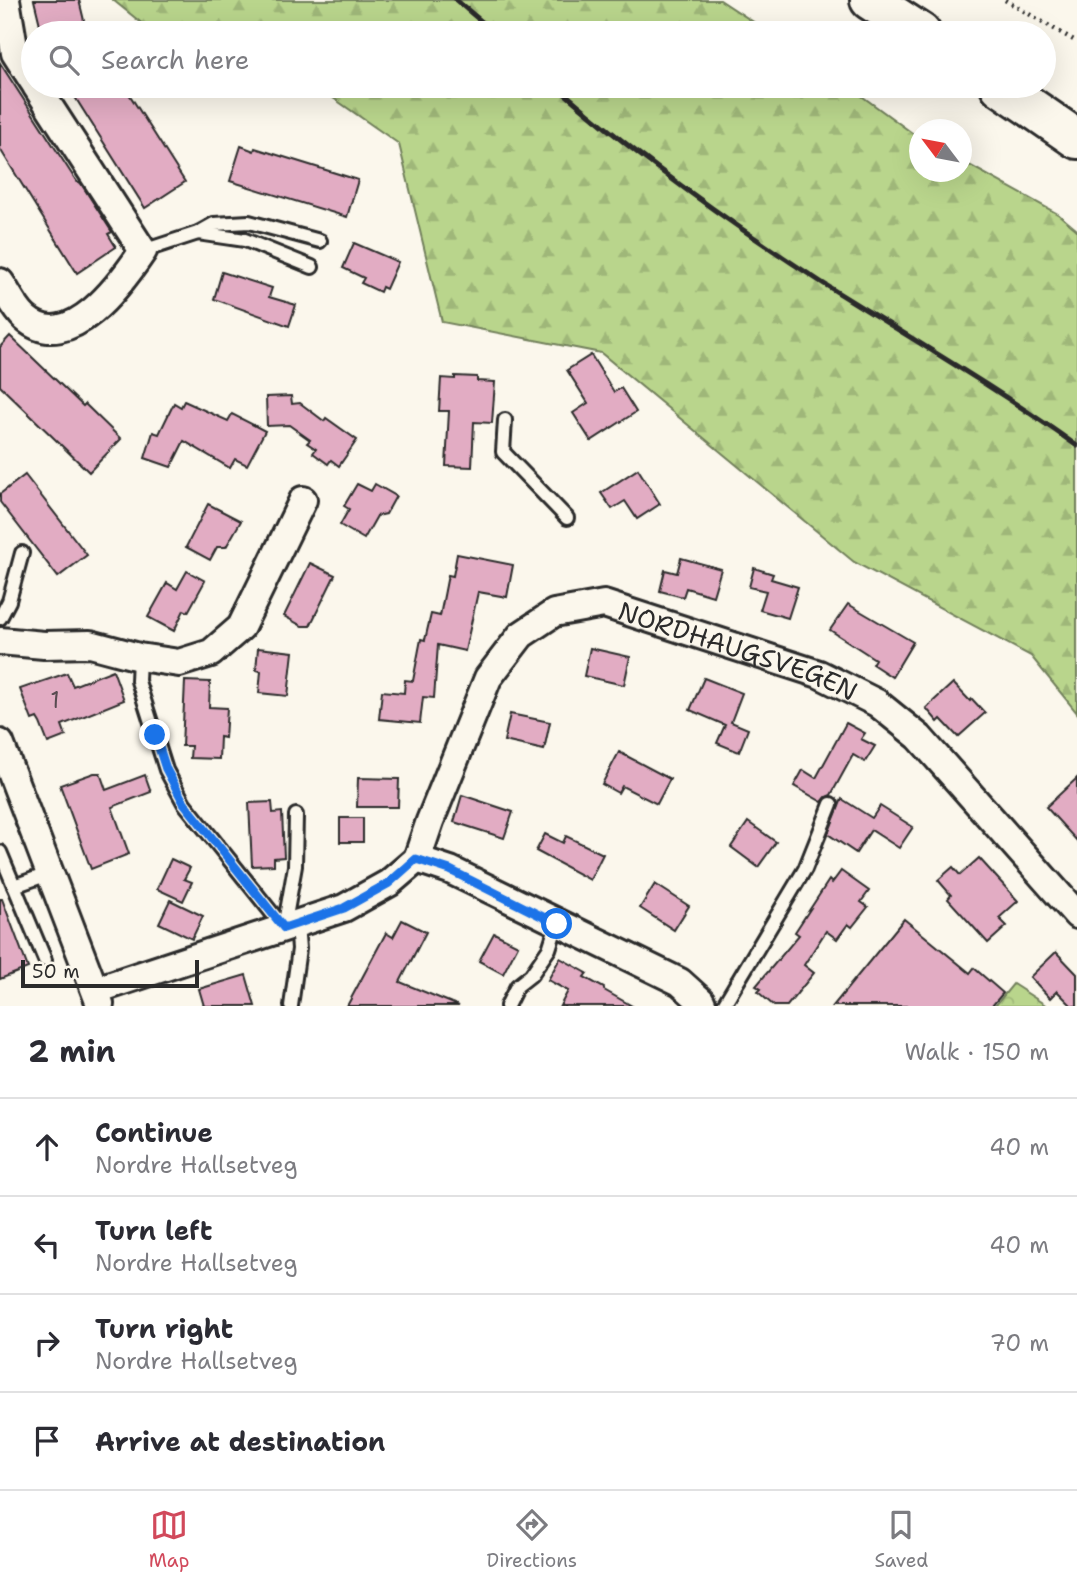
<!DOCTYPE html>
<meta charset="utf-8">
<style>
:root{--surface:#fff;--page:#f7f7f7;--text:#2b2b33;--muted:#7c7c81;--line:#e1e1e2;--accent:#d1495b}
body{margin:0;font-family:"Shantell Sans",sans-serif;background:var(--page);color:var(--text)}
.compass{position:absolute;left:909px;top:119px;width:63px;height:63px;border-radius:50%;background:var(--surface);box-shadow:0 7px 28px #0002;rotate:302deg}
.scale{position:absolute;left:21px;bottom:18px;width:178px;box-sizing:border-box;padding-left:7px;border:4px solid #2b2b2b;border-top:0;font-size:19px;line-height:24px;white-space:nowrap;color:#2b2b2b;-webkit-text-stroke:5px #fbf7ec;paint-order:stroke}
.stop{position:absolute;width:21px;height:21px;margin:-16px;border:5px solid #1a73e8;border-radius:50%;background:#fff}
.stop.end{background:#1a73e8;border-color:#fff;box-shadow:0 2px 7px #0008}
.list{margin:0;padding:0;list-style:none}
h2{display:flex;justify-content:space-between;align-items:center;height:91px;margin:0;padding:0 28px;font-size:30px}
h2 small{font-size:23px;font-weight:400;color:var(--muted)}
.list li{display:grid;grid-template-columns:46px 1fr auto;gap:21px;align-items:center;box-sizing:border-box;height:98px;padding:0 28px;border-top:2px solid var(--line)}
.list b{display:block;font-size:26px;white-space:nowrap}
.list p{margin:0;font-size:23px;white-space:nowrap;color:var(--muted)}
.list em{font-size:23px;font-style:normal;color:var(--muted)}
.icon{flex:none;width:38px;height:38px;fill:none;stroke:currentColor;stroke-width:2;stroke-linecap:round;stroke-linejoin:round}
.map{position:relative;flex:none;width:1077px;height:1006px;overflow:hidden}
.search{position:absolute;background:var(--surface);box-shadow:0 7px 28px #0002;left:21px;right:21px;top:21px;height:77px;display:flex;align-items:center;gap:18px;box-sizing:border-box;padding:0 24px;border-radius:38px;color:var(--muted);font-size:26px}
.sheet{height:483px;background:var(--surface)}
nav{display:flex;justify-content:space-around;align-items:center;box-sizing:border-box;height:98px;border-top:2px solid var(--line);background:var(--surface);font-size:19px;color:var(--muted)}
nav a{display:grid;justify-items:center;gap:4px}
nav .on{color:var(--accent)}
.map>svg:first-child{display:block}
</style>
<div class="map">
<svg width="1077" height="1006" viewBox="0 0 1077 1006">
<defs>
<pattern id="forest-firs" width="22" height="20" patternUnits="userSpaceOnUse" patternTransform="scale(1.75)"><rect width="22" height="20" fill="#b9d58c"/><path d="M5 1l3.5 6h-7zM16 11l3.5 6h-7z" fill="#9fb779"/></pattern>
<pattern id="park-crowns" width="20" height="18" patternUnits="userSpaceOnUse" patternTransform="scale(1.75)"><rect width="20" height="18" fill="#b9d58c"/><path d="M2 6a3 3 0 1 1 6 0M12 15a3 3 0 1 1 6 0" fill="none" stroke="#9fb779"/></pattern>
</defs>
<rect width="100%" height="100%" fill="#fbf7ec"/>
<filter id="ink" filterUnits="userSpaceOnUse"><feTurbulence type="fractalNoise" baseFrequency=".0143" numOctaves="2"/><feDisplacementMap in="SourceGraphic" scale="14" xChannelSelector="R" yChannelSelector="G"/><feConvolveMatrix kernelMatrix="1 2 1 2 8 2 1 2 1" color-interpolation-filters="sRGB"/></filter>
<g filter="url(#ink)">
<g fill="url(#forest-firs)" stroke="#72805c" stroke-width="2">
<polygon points="113,0 720,0 770,33 154,33"/>
<polygon points="316,86 848,86 919,138 920,172 962,172 962,161 1058,214 1077,230 1077,713 1031,656 854,562 601,353 442,322 399,144"/>
</g>
<polygon fill="url(#park-crowns)" stroke="#72805c" stroke-width="2" points="1013,984 1047,1006 995,1006"/>
<g fill="#e2acc3" stroke="#2b2b2b" stroke-width="2">
<polygon points="34,0 79,0 87,33 42,33"/>
<polygon points="0,63 73,176 78,183 80,182 112,232 108,234 116,247 77,273 0,149"/>
<polygon points="68,86 124,86 185,182 145,208"/>
<polygon points="241,146 254,151 255,148 358,180 347,217 230,181"/>
<polygon points="354,243 398,262 386,289 382,287 380,292 361,283 364,278 343,268"/>
<polygon points="222,272 272,288 269,297 296,305 289,326 214,299"/>
<polygon points="10,336 83,406 85,404 121,439 89,472 0,386 0,347"/>
<polygon points="591,355 614,392 621,388 636,412 591,441 573,413 588,403 567,370"/>
<polygon points="455,376 477,377 477,381 495,382 492,423 474,422 472,467 446,466 449,411 439,411 441,378 455,379"/>
<polygon points="291,396 292,404 300,403 324,421 326,418 357,440 339,466 331,460 328,464 313,453 316,449 307,443 310,440 289,425 267,426 266,397"/>
<polygon points="184,401 228,421 232,414 265,431 247,465 235,459 230,468 184,441 171,467 145,458 153,432 159,434 174,403 181,407"/>
<polygon points="638,469 660,504 637,519 625,501 612,509 601,493"/>
<polygon points="25,475 87,555 58,577 0,502 0,494"/>
<polygon points="357,484 371,491 375,484 396,496 386,514 377,516 364,539 340,525 349,509 344,506"/>
<polygon points="208,504 241,521 226,547 217,547 210,560 186,547"/>
<polygon points="457,554 513,565 507,597 478,592 465,651 438,645 434,698 423,697 420,723 379,719 382,691 404,693 405,680 413,681 421,639 425,640 431,614 440,616 448,575 453,576"/>
<polygon points="681,558 721,569 713,596 686,588 683,597 660,591 665,570 677,573"/>
<polygon points="310,563 335,575 310,626 302,626 284,616"/>
<polygon points="754,568 773,574 771,579 798,587 788,618 760,610 766,591 749,587"/>
<polygon points="187,571 205,581 188,612 184,610 174,631 148,617 167,583 177,589"/>
<polygon points="848,604 913,642 892,677 872,664 875,659 830,630"/>
<polygon points="258,648 293,652 288,696 259,693 261,671 256,670"/>
<polygon points="590,648 630,657 624,685 584,676"/>
<polygon points="113,670 124,700 62,725 66,736 48,743 40,723 37,718 32,720 20,689 67,673 73,686"/>
<polygon points="704,678 742,693 731,722 748,729 739,752 717,743 725,725 690,710"/>
<polygon points="185,681 210,682 209,707 227,708 225,738 220,737 219,759 190,758 191,746 182,746"/>
<polygon points="953,683 970,701 972,699 985,713 958,737 941,719 938,722 926,708"/>
<polygon points="510,714 550,722 544,750 504,741"/>
<polygon points="846,723 865,733 861,739 875,746 865,762 853,755 831,795 826,797 822,802 794,786 803,770 816,778"/>
<polygon points="619,752 670,779 657,804 622,786 618,793 602,784"/>
<polygon points="94,773 100,773 106,790 145,775 151,792 112,807 129,854 91,869 60,785"/>
<polygon points="358,778 399,779 398,807 357,807"/>
<polygon points="1077,778 1077,841 1046,807"/>
<polygon points="462,795 513,812 504,838 454,822"/>
<polygon points="842,799 872,818 880,806 913,827 899,848 871,830 856,853 828,834"/>
<polygon points="272,802 273,813 282,812 284,857 274,858 274,865 252,866 249,803"/>
<rect x="340" y="818" width="23" height="24"/>
<polygon points="748,822 776,842 758,867 731,847"/>
<polygon points="545,834 563,843 566,836 603,854 590,880 536,851"/>
<polygon points="979,858 1018,901 999,918 1007,926 988,943 948,899 951,895 938,880 953,867 960,875"/>
<polygon points="171,859 190,868 184,879 192,882 183,901 157,889"/>
<polygon points="841,871 869,891 861,902 868,907 852,927 848,924 837,939 826,931 804,965 814,973 787,1006 774,1006 758,992 761,989 756,986 799,935 795,932 829,880 832,883"/>
<polygon points="655,884 689,906 674,930 640,908"/>
<polygon points="0,899 2,899 28,968 0,979"/>
<polygon points="170,900 203,916 192,939 159,923"/>
<polygon points="904,919 970,973 974,968 1003,993 992,1006 833,1006"/>
<polygon points="402,920 426,932 400,982 459,1006 347,1006 386,933 393,937"/>
<polygon points="494,933 518,945 503,974 479,961"/>
<polygon points="1056,952 1077,974 1077,1006 1072,1006 1057,991 1050,998 1030,977"/>
<polygon points="560,958 587,973 584,977 604,988 604,990 632,1006 560,1006 568,991 548,980"/>
<polygon points="246,975 255,1006 204,1006 199,989"/>
</g>
<g fill="none" stroke-linecap="round" stroke-linejoin="round">
<defs>
<g id="service">
<polyline points="198,233 245,240 312,267"/>
<polyline points="143,251 198,233 214,224 249,222 320,241"/>
<polyline points="505,420 503,452 567,518"/>
<polyline points="0,618 9,601 22,553"/>
<polyline points="139,657 138,681 166,770 184,803 284,928"/>
<polyline points="0,852 45,960"/>
<polyline points="14,886 51,873"/>
<polyline points="284,928 295,866 296,815"/>
<polyline points="291,1006 299,949 297,924"/>
<polyline points="507,1006 517,986 531,975 549,949 557,924"/>
<polyline points="723,1006 805,869 831,804"/>
</g>
<g id="minor">
<polyline points="6,0 15,53 33,81"/>
<path d="M0,282C8,293 15,309 25,318C69,357 122,282 143,251L36,86"/>
<polyline points="0,641 44,645 90,644 139,657 179,663 211,653 241,627 303,500"/>
<polyline points="0,743 100,1004"/>
<path id="s1" d="M417,859L430,821L488,678L521,635L554,613L604,604L819,674L877,703L919,737L1077,915"/>
<polyline points="96,990 344,908 389,883 417,859 450,870 680,982 701,1001 703,1006"/>
</g>
<g id="trunk">
<polyline points="870,0 921,33"/>
<polyline points="1000,86 1077,139"/>
</g>
</defs>
<use href="#service" stroke="#2b2b2b" stroke-width="18"/>
<use href="#minor" stroke="#2b2b2b" stroke-width="32"/>
<use href="#trunk" stroke="#2b2b2b" stroke-width="44"/>
<polyline stroke="#2b2b2b" stroke-width="4.5" stroke-dasharray="2 5" stroke-linecap="butt" points="1005,0 1077,42"/>
<use href="#service" stroke="#fbf7ec" stroke-width="12"/>
<use href="#minor" stroke="#fbf7ec" stroke-width="26"/>
<use href="#trunk" stroke="#fbf7ec" stroke-width="38"/>
<g stroke="#2b2b2b" stroke-width="5">
<polyline points="456,0 495,33"/>
<path d="M556,86C639,158 728,222 821,282C907,336 995,387 1077,446"/>
</g>
</g>
</g>
<g fill="none" stroke-linecap="round" stroke-linejoin="round" filter="url(#ink)">
<polyline stroke="#1a73e8" stroke-width="9" points="155,735 166,769 184,803 284,928 344,908 389,883 416,859 450,870 557,924"/>
</g>
<g text-anchor="middle" dominant-baseline="central" stroke-width="6" stroke-linejoin="round" paint-order="stroke">
<g font-size="23" fill="#594b51">
<text x="55" y="700">1</text>
</g>
<g font-size="26" fill="#2b2b2b" stroke="#fbf7ec">
<text stroke="none"><textPath href="#s1" startOffset="481">NORDHAUGSVEGEN</textPath></text>
</g>
</g>
</svg>
<svg class="compass" viewBox="-18 -18 36 36"><path d="M0-13l5 13h-10z" fill="#e53935"/><path d="M0 13l5-13h-10z" fill="#7c7c81"/></svg>
<div class="scale">50 m</div>
<div class="stop" style="left:557px;top:924px"></div>
<div class="stop end" style="left:155px;top:735px"></div>
<div class="search"><svg class="icon" aria-label="search" viewBox="0 0 24 24"><circle cx="10" cy="10" r="6"/><path d="M15 15l6 6"/></svg>Search here</div>
</div>
<section class="sheet">
<h2>2 min<small>Walk · 150 m</small></h2>
<ul class="list">
<li><svg class="icon" aria-label="ahead" viewBox="0 0 24 24"><path d="M12 20V5M6 11l6-6 6 6"/></svg><div><b>Continue</b><p>Nordre Hallsetveg</p></div><em>40 m</em></li>
<li><svg class="icon" aria-label="left" viewBox="0 0 24 24"><path d="M17 20v-9H6M10 6l-5 5 5 5"/></svg><div><b>Turn left</b><p>Nordre Hallsetveg</p></div><em>40 m</em></li>
<li><svg class="icon" aria-label="right" viewBox="0 0 24 24"><path d="M7 20v-9h11M14 6l5 5-5 5"/></svg><div><b>Turn right</b><p>Nordre Hallsetveg</p></div><em>70 m</em></li>
<li><svg class="icon" aria-label="arrive" viewBox="0 0 24 24"><path d="M6 21V4h12l-3 4 3 4H6"/></svg><div><b>Arrive at destination</b></div></li>
</ul>
</section>
<nav>
<a class="on"><svg class="icon" aria-label="map" viewBox="0 0 24 24"><path d="M3 6l6-2 6 2 6-2v14l-6 2-6-2-6 2zM9 4v14M15 6v14"/></svg>Map</a>
<a><svg class="icon" aria-label="directions" viewBox="0 0 24 24"><path d="M12 3l9 9-9 9-9-9zM9 14v-3h6M13 9l2 2-2 2"/></svg>Directions</a>
<a><svg class="icon" aria-label="saved" viewBox="0 0 24 24"><path d="M7 4h10v16l-5-4-5 4z"/></svg>Saved</a>
</nav>
